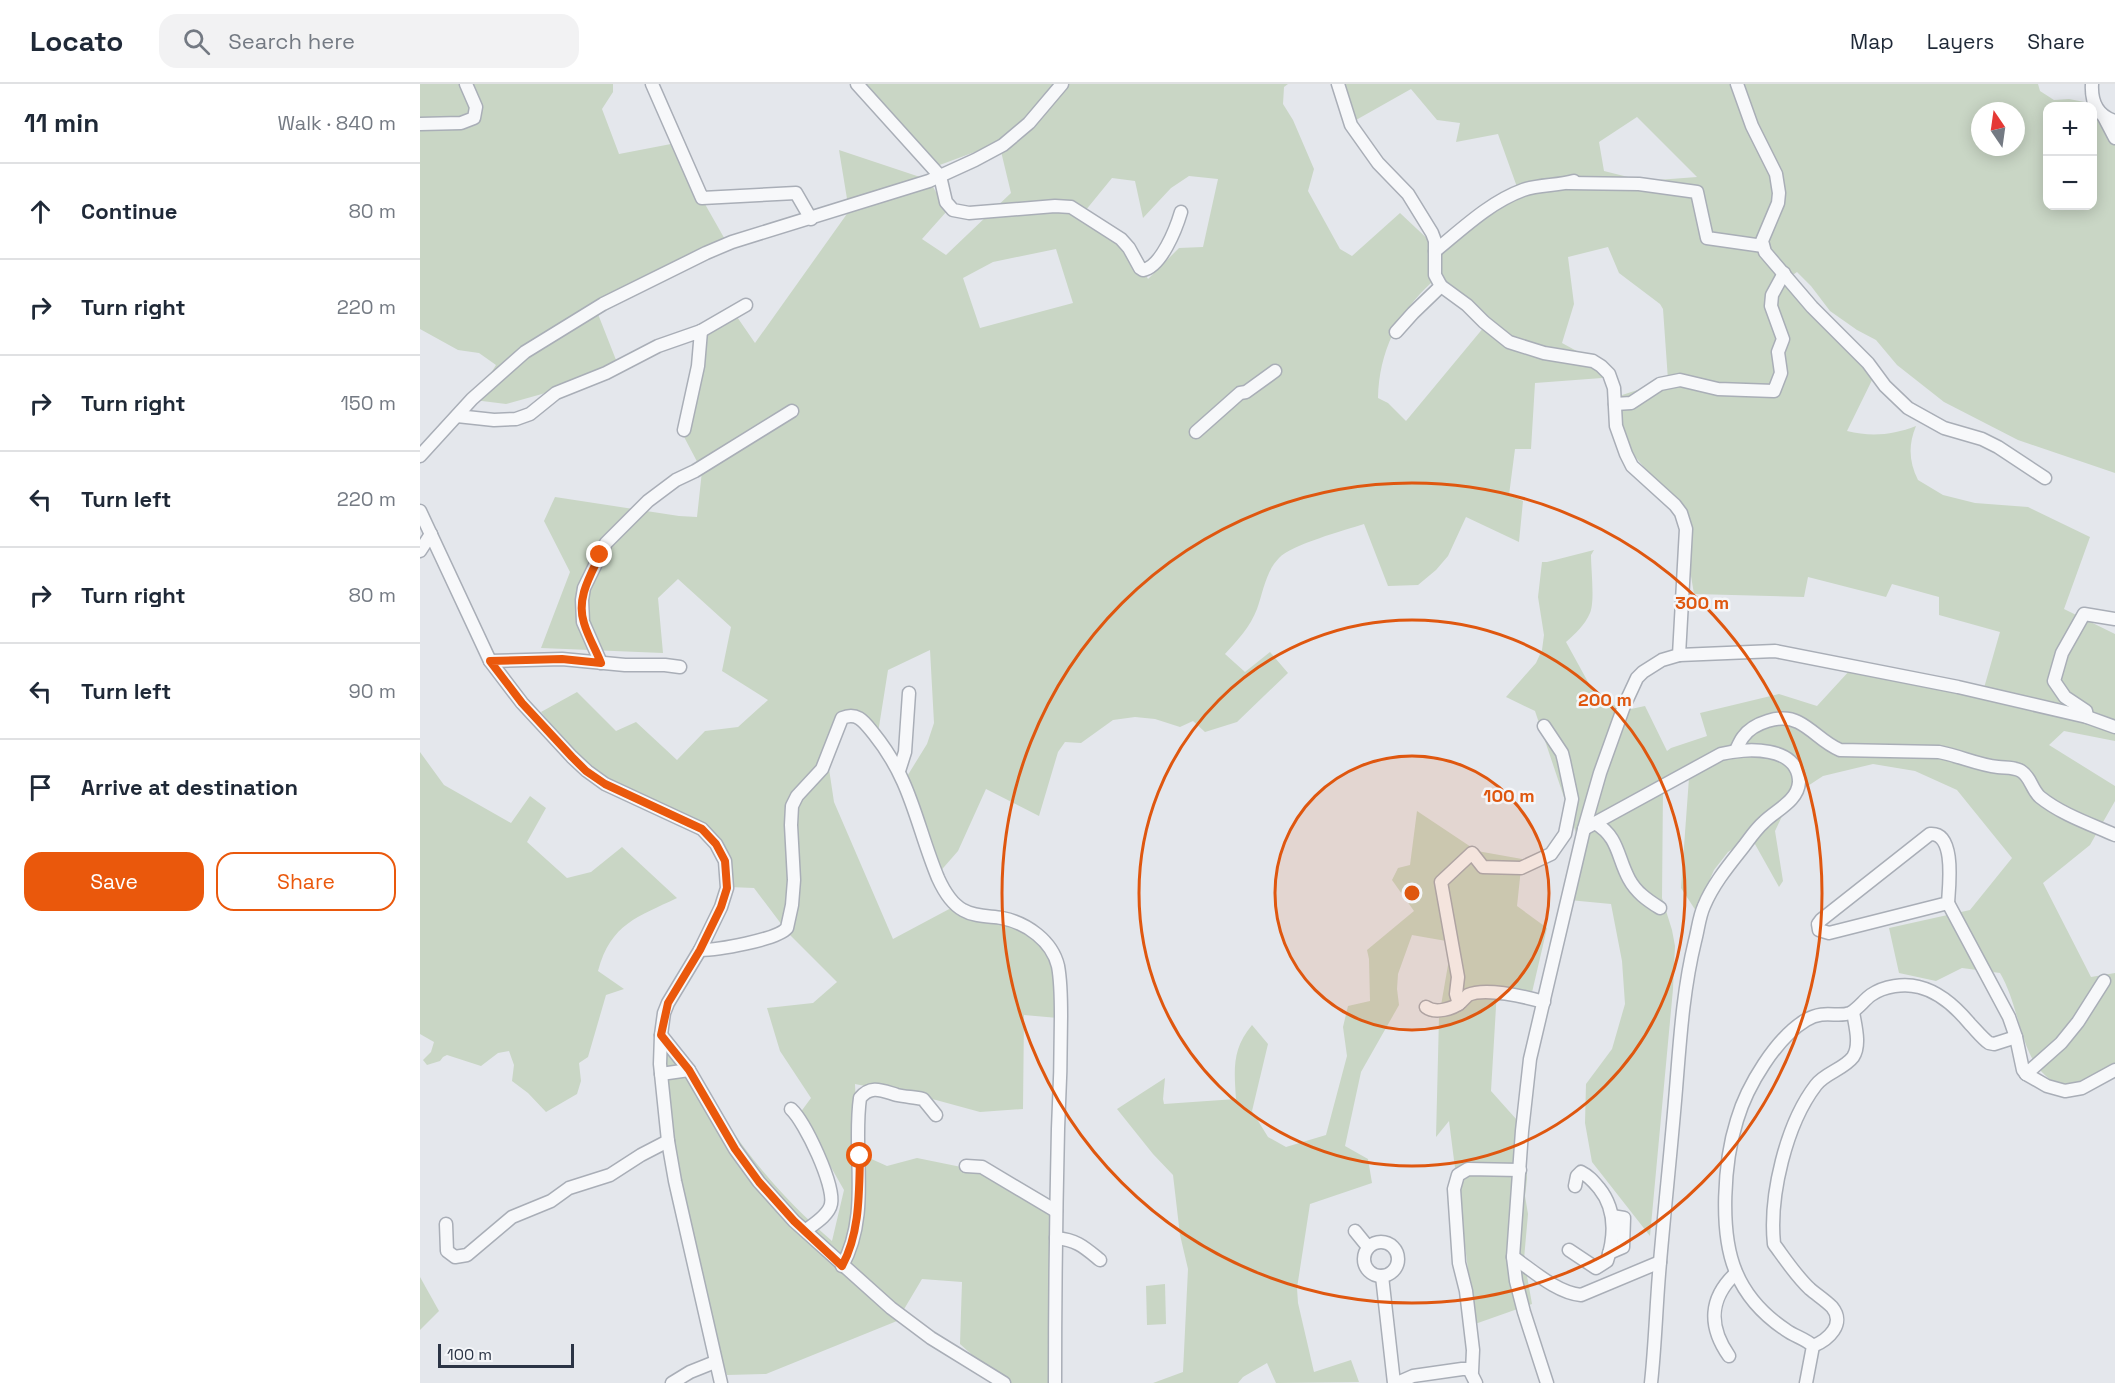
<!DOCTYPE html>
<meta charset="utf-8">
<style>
:root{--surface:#fff;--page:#f2f2f3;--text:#1f2937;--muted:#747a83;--line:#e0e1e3;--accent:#ea580c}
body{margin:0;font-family:"Space Grotesk",sans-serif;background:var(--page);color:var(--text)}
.controls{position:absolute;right:18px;top:18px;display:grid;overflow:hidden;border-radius:12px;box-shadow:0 3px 15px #0003}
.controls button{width:54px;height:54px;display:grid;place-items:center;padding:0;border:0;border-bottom:2px solid var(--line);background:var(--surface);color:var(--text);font:30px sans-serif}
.compass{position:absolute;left:1551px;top:18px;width:54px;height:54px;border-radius:50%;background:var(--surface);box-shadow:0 3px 15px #0003;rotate:347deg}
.scale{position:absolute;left:18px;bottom:15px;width:136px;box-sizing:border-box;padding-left:6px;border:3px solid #2b3445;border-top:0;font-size:16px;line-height:21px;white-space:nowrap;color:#2b3445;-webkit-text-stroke:4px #f4f6f9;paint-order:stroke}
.stop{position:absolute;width:18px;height:18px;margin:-14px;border:4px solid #ea580c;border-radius:50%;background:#fff}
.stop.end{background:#ea580c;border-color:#fff;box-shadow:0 2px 6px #0008}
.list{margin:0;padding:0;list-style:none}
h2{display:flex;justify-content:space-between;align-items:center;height:78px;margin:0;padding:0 24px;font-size:26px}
h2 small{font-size:20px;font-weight:400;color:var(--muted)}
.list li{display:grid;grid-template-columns:39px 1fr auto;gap:18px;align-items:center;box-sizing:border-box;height:96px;padding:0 24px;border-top:2px solid var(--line)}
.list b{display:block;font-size:22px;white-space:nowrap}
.list em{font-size:20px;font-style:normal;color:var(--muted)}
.actions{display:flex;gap:12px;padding:18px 24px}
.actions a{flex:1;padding:14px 0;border:2px solid var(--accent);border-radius:18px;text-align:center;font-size:21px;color:var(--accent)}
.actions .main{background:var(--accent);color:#fff}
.icon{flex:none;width:33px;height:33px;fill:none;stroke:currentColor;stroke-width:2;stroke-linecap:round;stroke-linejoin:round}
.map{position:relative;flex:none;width:1695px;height:1299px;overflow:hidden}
header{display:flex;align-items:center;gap:36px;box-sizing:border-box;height:84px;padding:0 30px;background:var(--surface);border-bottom:2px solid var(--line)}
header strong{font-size:28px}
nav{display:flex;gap:33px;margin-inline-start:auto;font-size:21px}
.search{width:420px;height:54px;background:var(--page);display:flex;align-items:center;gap:15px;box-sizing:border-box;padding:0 21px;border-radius:18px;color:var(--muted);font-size:22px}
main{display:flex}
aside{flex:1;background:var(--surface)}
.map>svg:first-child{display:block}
</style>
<header>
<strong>Locato</strong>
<div class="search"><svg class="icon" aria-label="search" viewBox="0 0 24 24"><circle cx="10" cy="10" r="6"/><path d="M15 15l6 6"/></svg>Search here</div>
<nav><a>Map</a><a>Layers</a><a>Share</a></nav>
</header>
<main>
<aside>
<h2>11 min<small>Walk · 840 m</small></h2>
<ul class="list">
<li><svg class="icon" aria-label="ahead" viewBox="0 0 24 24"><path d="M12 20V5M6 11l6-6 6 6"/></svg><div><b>Continue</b></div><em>80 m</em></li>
<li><svg class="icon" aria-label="right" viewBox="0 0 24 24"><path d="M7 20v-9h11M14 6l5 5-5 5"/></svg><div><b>Turn right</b></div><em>220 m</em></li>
<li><svg class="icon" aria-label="right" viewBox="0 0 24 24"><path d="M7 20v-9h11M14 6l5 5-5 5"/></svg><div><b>Turn right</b></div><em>150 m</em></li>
<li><svg class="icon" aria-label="left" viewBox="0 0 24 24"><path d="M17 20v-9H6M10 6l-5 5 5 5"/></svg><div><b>Turn left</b></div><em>220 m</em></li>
<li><svg class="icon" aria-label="right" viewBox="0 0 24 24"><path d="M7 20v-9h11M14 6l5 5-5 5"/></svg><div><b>Turn right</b></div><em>80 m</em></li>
<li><svg class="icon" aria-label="left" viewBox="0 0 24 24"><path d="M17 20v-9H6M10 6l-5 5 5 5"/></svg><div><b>Turn left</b></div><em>90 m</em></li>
<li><svg class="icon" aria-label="arrive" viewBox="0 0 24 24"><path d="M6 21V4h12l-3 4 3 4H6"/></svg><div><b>Arrive at destination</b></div></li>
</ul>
<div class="actions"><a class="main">Save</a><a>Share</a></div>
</aside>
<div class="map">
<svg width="1695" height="1299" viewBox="0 0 1695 1299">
<rect width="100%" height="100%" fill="#e4e7ec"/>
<g fill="#c9d6c5" fill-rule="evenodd">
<polygon points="0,0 193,0 193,8 182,25 199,70 251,60 307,159 269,170 176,225 198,281 122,310 86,320 54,316 76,281 59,269 38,266 0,245"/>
<path d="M443,0H868L864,3L863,20L873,36L894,85L888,107L920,165L932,172L980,129L1013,160L1097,103L1078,50L1036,58L1040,39L1017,36L991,5L936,36L920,0H1618L1620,7L1634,16L1649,15L1675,20L1690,32L1695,31V389L1598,356L1524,318L1477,281L1456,256L1437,246L1410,227L1391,202L1377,188L1367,195L1454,292L1427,347C1451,353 1473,351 1496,342C1488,361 1489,378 1498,396L1523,411L1555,419L1608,423L1670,453L1644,525L1695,550V657L1644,647L1629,661L1695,702V717L1670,761L1623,799L1671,893L1695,889V987L1681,996L1640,1004C1633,998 1625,992 1619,985C1600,961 1597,917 1580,889L1542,884L1516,897L1479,889L1469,844L1550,826L1592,774L1537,706L1495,687L1453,680L1403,692L1371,713L1355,747L1363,797L1359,803L1331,753L1308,768L1294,786L1276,827L1261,804L1269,694L1243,703L1242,814L1252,846L1255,862L1253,905L1230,1152L1172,1078L1165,1039L1166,1000L1192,965L1205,920L1202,877L1191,820L1149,816L1158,755L1115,627L1086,613L1116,579L1122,566L1124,551L1118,513L1122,478H1127L1174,466L1171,471C1171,486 1175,517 1170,529C1165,541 1155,550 1146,558L1179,618L1211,625L1225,622L1247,667L1251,664L1287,652L1280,629L1359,610L1397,622L1431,585L1564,604L1580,548L1519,531V513L1472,500L1466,513L1388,493L1384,513L1274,510L1261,432L1239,401L1212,369L1197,339L1193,314L1248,296L1243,225L1240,220L1199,189L1188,163L1148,173L1154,220L1142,259L1186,283L1182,294L1115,299L1111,365H1095L1089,411L1103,417L1099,458L1046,433L1028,472L1016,486L998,501L968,502L944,440C925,446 871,461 859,474C846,487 843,508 837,525C830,543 818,556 805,570L825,588L850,568L868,589L817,638L785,648L773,637L760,643L735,635L715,633L693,636L661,659L645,658L638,668L619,732L566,705L538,767L517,791L486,694L507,660L514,639L510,566L468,586L458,649L428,636L409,685L414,718L473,855L533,823L592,836L631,867L638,934L604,931L603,1025L560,1028L516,1016L435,1000L438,1069L467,1082L497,1074L556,1086L631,1128L636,1299H578V1294L540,1260L542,1198L502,1195L477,1237L346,1290L307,1291L285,1237L249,1047L238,968L266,970C303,1042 350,1104 412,1157L424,1106L380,1029L391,1014L360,967L347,924L393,919L417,898L368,849L334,804L309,803L305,784L284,751L169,688L121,628L157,608L196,647L216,638L257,676L285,647L318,643L348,616L302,587L311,543L258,495L238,514L243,569L121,564L150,488L124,437L135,413L259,432L277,433L282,387L262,349L273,311L279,241L315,230L335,259L429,127L419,66L509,96L527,127L502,155L526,171L591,109L579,59L517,82ZM1628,22H1672V122H1628ZM1560,27H1596V63H1560ZM1217,33L1277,93L1224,97L1184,87L1179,58ZM769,92L798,95L783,163L759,164L728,195L711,164L661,132L692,94L715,97L723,134L751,104ZM636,165L653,219L560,244L543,194L573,178ZM1012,198L1069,237L986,337L968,319L958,314C959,268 978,229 1012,198Z"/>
<path d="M0,668L24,701L91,739L110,712L126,724L107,758L147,794L171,788L202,763L257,814C218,833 191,839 178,887L204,905L186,911L168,973L159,979L161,997L157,1010L126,1028L108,1009L92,997L94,981L89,967L78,969L61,982L27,971L23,973L20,977L7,981L3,976L11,968L14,958L0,950Z"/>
<path d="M997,727L1057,767L1102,775L1097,822L1127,844L1110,917L1077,906L1071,1007L1105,1045L1107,1095L1105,1112L1108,1130L1104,1175L1112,1220L1055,1240L1029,1037L1016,1053L1019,933L1032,858L992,851L978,890L977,905L979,921L941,988L925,1062L948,1075L952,1099L890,1120L877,1204L878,1219L894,1288L931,1276L939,1298L856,1299L847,1279L823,1293L818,1299H733L763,1288L768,1185L760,1151L753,1091L733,1070L697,1025L745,994L743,1015L744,1020L816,1015C814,985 812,965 832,941L848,960L832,1027L848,1053L866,1063L906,1051L927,972L923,943L928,922L950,917L949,875L947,866L994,827L972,796L978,784L990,781Z"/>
<polygon points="0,1193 19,1227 0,1246"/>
<polygon points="745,1200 746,1240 727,1241 726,1202"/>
</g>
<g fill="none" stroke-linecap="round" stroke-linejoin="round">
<defs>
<g id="minor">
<polyline points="232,0 282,114 376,109 391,135"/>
<path d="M437,0L520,92L526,118L533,126L549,129L635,122L651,123L701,155L709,164L720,184L723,186C741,183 756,145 761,128"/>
<polyline points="918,0 931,41 958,79 988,110 1012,149 1015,157 1015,191 1021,202 1047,221 1064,238 1089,258 1124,269 1173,277 1181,282 1189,290 1194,304 1196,342 1206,370 1212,382 1255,421 1261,429 1266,445 1259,571 1242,576 1223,588 1217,594 1204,622 1180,689 1164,745 1110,975 1102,1047 1093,1173 1096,1197 1104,1228 1127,1299"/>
<polyline points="1317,0 1332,42 1356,90 1359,109 1358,119 1342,157 1345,168 1392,223 1448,279 1465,302 1488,324 1524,344 1562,355 1578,363 1625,394"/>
<path d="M1672,0C1671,18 1677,32 1695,37"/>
<polyline points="1684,33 1695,54"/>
<polyline points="0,40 41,39 54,34 56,23 46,0"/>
<polyline points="1148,99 1219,100 1277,108 1287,154 1343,162"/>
<path d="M1015,167C1042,145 1070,118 1103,106C1119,100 1137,102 1154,97"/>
<polyline points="281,247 326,221"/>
<polyline points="976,248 993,229 1021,202"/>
<polyline points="1195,320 1211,319 1240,300 1260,296 1298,305 1354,307 1361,289 1358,268 1363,255 1351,222 1352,211 1364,189"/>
<polyline points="37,332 74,336 96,335 110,330 136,309 186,289 238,262 281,247 278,282 264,346"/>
<polyline points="776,348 820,309 826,308 855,287"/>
<polyline points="0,372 52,315 105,268 183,220 286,169 312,158 509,97 555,76 583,61 609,39 642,0"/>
<polyline points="0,427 70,577 102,619 152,673 167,687 185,700 282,745 296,760 305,777 307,804 301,823 280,866 248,919 244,929 241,951 240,980 248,1057 255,1097 301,1299"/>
<polyline points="0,467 11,450"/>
<polyline points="1259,571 1355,567 1538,603 1667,633 1695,643"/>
<polyline points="70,577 142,575 205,581 245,581 260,583"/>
<polyline points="181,579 163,538 162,516 164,504 186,459 228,417 256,396 275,387 372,327"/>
<polyline points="1667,633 1666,627 1645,613 1634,597 1642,569 1664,530 1695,535"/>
<path d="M1316,666C1318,662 1320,657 1323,653C1333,639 1361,629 1378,638C1394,646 1403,659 1420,666L1519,668C1540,672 1558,681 1578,683C1586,684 1594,683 1601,687C1611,693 1611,705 1620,713C1641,730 1670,740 1695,751"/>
<polyline points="479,687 485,668 489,609"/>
<path d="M1175,739C1199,753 1197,773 1209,795C1216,808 1227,816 1240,824"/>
<path d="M1164,745L1301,670C1325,664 1379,661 1379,698C1378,717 1356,726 1344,738C1336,745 1330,754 1324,762C1309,781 1293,800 1284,822C1279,833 1278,846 1275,857C1263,906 1260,956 1256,1005C1251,1067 1244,1129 1239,1190C1236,1227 1235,1263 1231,1299"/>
<path d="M1510,750C1536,748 1529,802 1528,819L1409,849L1399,846L1398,840L1401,836Z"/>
<polyline points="1528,819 1589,933 1596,953 1603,986 1606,990 1627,1002 1645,1007 1662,1004 1695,986"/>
<path d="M280,866C297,866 357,856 367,844L372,821L374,796L371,741L372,722L377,712L402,685L422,634C438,627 445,639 454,650C492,697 496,741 518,794C523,805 532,820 543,826C555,833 569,832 582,834C607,839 632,857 638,882C641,898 641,915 641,932C641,970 640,1007 638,1045C636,1130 635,1214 635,1299"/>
<polyline points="1039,920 1036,910 1038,893 1021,798 1052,769 1063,783 1101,784 1131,770 1145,750 1152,715 1144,677 1142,669 1124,642"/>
<path d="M1006,923C1015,930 1033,925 1041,918C1042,917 1047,912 1048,911C1065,903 1106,913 1124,918"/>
<polyline points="241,951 269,986 315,1065 339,1098 374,1137 471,1224 511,1254 584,1299"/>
<polyline points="241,990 269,986"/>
<polyline points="1606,990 1641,959 1658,938 1684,897"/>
<path d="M371,1025C385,1038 415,1101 411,1120C409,1131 394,1140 386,1146"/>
<polyline points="546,1082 562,1083 636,1127"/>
<polyline points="26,1140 27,1167 35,1173 47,1171 92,1133 131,1117 149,1104 190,1091 221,1071 248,1057"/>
<polyline points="935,1147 948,1163"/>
<path d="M636,1154C657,1156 664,1163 680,1176"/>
<circle cx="961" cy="1175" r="17"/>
<path d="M1149,1166L1176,1184L1187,1177C1195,1152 1196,1125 1179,1104C1173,1097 1169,1092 1161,1088L1157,1092L1155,1102"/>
<polyline points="1189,1169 1203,1163 1204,1134 1192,1132"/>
<path d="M1093,1173C1112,1186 1137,1209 1161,1211L1240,1178"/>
<path d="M422,1182C451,1130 432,1069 440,1014C451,1000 463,1007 477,1011C486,1013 494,1013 503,1015L516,1031"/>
<polyline points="962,1192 974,1299"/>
<path d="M1393,1262C1408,1256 1426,1240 1412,1223C1405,1216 1397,1211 1390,1205C1376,1192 1365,1175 1354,1160C1349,1112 1366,1040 1396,1001C1405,989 1424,985 1433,973C1441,961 1435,941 1433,928"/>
<path d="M1309,1272C1288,1242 1289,1214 1316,1189"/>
<polyline points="1052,1288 1053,1266 1046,1207 1039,1179 1034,1105 1038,1091 1048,1085 1100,1086"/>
<polyline points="252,1299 270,1288 295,1278"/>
<polyline points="977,1299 993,1292 1042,1285 1049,1285 1056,1299"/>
<path d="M1386,1299L1393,1262C1386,1255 1374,1252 1366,1246C1345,1232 1326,1212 1316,1188C1299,1148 1304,1077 1317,1036C1327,1002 1356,954 1386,936C1405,925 1417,934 1430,929C1438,925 1444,916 1451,911C1464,902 1484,899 1499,903C1520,908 1536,923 1550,940C1556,946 1562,954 1569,959L1574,960L1596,953"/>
</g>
</defs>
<use href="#minor" stroke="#a9aeb7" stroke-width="15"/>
<use href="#minor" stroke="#f7f8fa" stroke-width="12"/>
</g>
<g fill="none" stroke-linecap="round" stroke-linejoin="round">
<path stroke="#ea580c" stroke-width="8" d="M180,471C170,492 156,515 164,539C168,553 176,566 181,579L142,575L70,577L102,619L152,673L166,687L185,700L282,745L296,760L305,777L307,804L301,823L280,866L248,919L241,951L269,986L315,1065L339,1098L374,1137L422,1182C440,1149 439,1109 440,1072"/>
</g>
<circle cx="992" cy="809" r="137" fill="#df570f" fill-opacity=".12"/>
<g fill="none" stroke="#df570f" stroke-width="3">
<circle cx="992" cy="809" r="137"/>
<circle cx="992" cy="809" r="273"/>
<circle cx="992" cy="809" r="410"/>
</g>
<circle cx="992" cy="809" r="9" fill="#df570f" stroke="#f4f6f9" stroke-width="3"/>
<g font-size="18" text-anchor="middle" font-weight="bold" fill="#df570f" stroke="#f4f6f9" stroke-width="5" stroke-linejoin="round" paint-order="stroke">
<text x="1282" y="525">300 m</text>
<text x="1185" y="622">200 m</text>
<text x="1089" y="718">100 m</text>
</g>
</svg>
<div class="controls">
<button>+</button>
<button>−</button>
</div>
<svg class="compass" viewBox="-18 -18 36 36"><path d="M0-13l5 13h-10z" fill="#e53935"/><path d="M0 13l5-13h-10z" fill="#747a83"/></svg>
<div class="scale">100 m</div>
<div class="stop" style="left:440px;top:1072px"></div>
<div class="stop end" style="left:180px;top:471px"></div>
</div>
</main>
